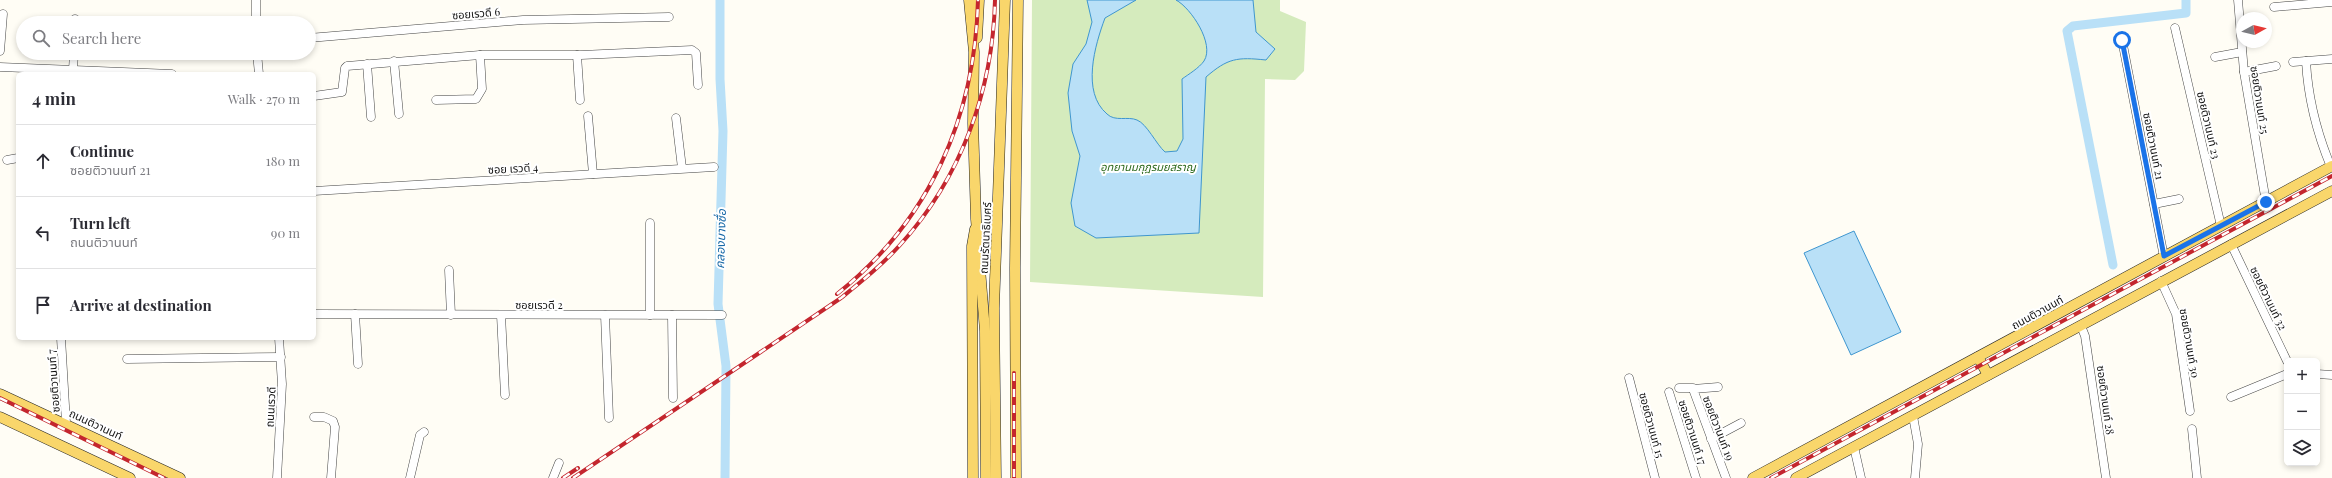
<!DOCTYPE html>
<meta charset="utf-8">
<style>
:root{--surface:#fff;--page:#f7f7f7;--text:#2b2b33;--muted:#7c7c81;--line:#e1e1e2}
body{margin:0;font-family:"Playfair Display","Noto Sans Thai",serif;background:var(--page);color:var(--text)}
.controls{position:absolute;right:12px;bottom:12px;display:grid;overflow:hidden;border-radius:6px;box-shadow:0 2px 6px #0003}
.controls button{width:36px;height:36px;display:grid;place-items:center;padding:0;border:0;border-bottom:1px solid var(--line);background:var(--surface);color:var(--text);font:20px sans-serif}
.compass{position:absolute;left:2236px;top:12px;width:36px;height:36px;border-radius:50%;background:var(--surface);box-shadow:0 2px 6px #0003;rotate:82deg}
.stop{position:absolute;width:12px;height:12px;margin:-9px;border:3px solid #1a73e8;border-radius:50%;background:#fff}
.stop.end{background:#1a73e8;border-color:#fff;box-shadow:0 1px 4px #0008}
.list{margin:0;padding:0;list-style:none}
h2{display:flex;justify-content:space-between;align-items:center;height:52px;margin:0;padding:0 16px;font-size:17px}
h2 small{font-size:13px;font-weight:400;color:var(--muted)}
.list li{display:grid;grid-template-columns:26px 1fr auto;gap:12px;align-items:center;box-sizing:border-box;height:72px;padding:0 16px;border-top:1px solid var(--line)}
.list b{display:block;font-size:15px;white-space:nowrap}
.list p{margin:0;font-size:13px;white-space:nowrap;color:var(--muted)}
.list em{font-size:13px;font-style:normal;color:var(--muted)}
.icon{flex:none;width:22px;height:22px;fill:none;stroke:currentColor;stroke-width:2;stroke-linecap:round;stroke-linejoin:round}
.map{position:relative;flex:none;width:2332px;height:478px;overflow:hidden}
.search{position:absolute;background:var(--surface);box-shadow:0 2px 6px #0003;left:16px;top:16px;width:300px;height:44px;display:flex;align-items:center;gap:10px;box-sizing:border-box;padding:0 14px;border-radius:22px;color:var(--muted);font-size:15px}
.panel{position:absolute;background:var(--surface);box-shadow:0 2px 6px #0003;left:16px;top:72px;width:300px;height:268px;border-radius:6px}
.map>svg:first-child{display:block}
</style>
<div class="map">
<svg width="2332" height="478" viewBox="0 0 2332 478">
<rect width="100%" height="100%" fill="#fffdf5"/>
<polygon fill="#d5ebbd" points="1032,0 1280,0 1280,11 1306,22 1304,71 1295,80 1265,79 1263,297 1030,282"/>
<g fill="#b9e0f7" stroke="#3f96cf">
<path d="M1087,0H1136L1105,18C1095,45 1081,92 1107,114C1115,122 1128,116 1137,120C1147,124 1156,144 1165,152L1177,151L1183,139L1182,79C1189,74 1199,68 1204,61C1215,44 1191,8 1176,0H1253L1256,32L1275,49L1266,60C1237,57 1228,58 1206,77L1199,233L1096,238L1075,226L1071,203L1080,156L1072,131L1068,93L1073,64L1086,44L1092,22Z"/>
<polygon points="1854,231 1901,332 1851,355 1804,253"/>
</g>
<g fill="none" stroke-linecap="round" stroke-linejoin="round">
<g stroke="#b9e0f7" stroke-width="9">
<polyline points="720,0 720,79 723,131 718,304 726,366 725,478"/>
<polyline points="2113,265 2067,31 2073,26 2186,13 2186,0"/>
</g>
<defs>
<g id="minor">
<polyline points="2238,0 2244,72 2266,202"/>
<polyline points="2274,7 2332,2"/>
<polyline points="75,23 75,19"/>
<polyline points="256,23 256,0"/>
<polyline points="2175,28 2221,226"/>
<polyline points="309,38 523,20 669,17"/>
<polyline points="2122,40 2164,257"/>
<polyline points="0,51 3,14"/>
<polyline points="257,53 259,74"/>
<polyline points="577,55 580,100"/>
<polyline points="2215,57 2242,52"/>
<polyline points="394,61 399,114"/>
<path d="M2306,61C2308,99 2316,131 2331,167"/>
<polyline points="2293,62 2332,59"/>
<polyline points="367,64 371,117"/>
<polyline points="0,67 172,74"/>
<polyline points="73,70 74,53"/>
<polyline points="2244,72 2276,66"/>
<polyline points="314,96 342,92 345,68 347,66 480,55 581,55 692,50 696,53 698,85"/>
<polyline points="436,100 476,99 482,89 480,55"/>
<polyline points="588,116 593,174"/>
<polyline points="676,118 682,168"/>
<polyline points="7,160 18,158"/>
<polyline points="314,191 714,167"/>
<polyline points="2154,204 2179,199"/>
<polyline points="650,223 650,315"/>
<polyline points="2231,244 2287,361"/>
<polyline points="449,270 451,315"/>
<polyline points="2161,281 2176,314 2190,411"/>
<polyline points="314,314 722,315"/>
<polyline points="355,314 358,364"/>
<polyline points="501,315 505,395"/>
<polyline points="605,315 609,418"/>
<polyline points="672,315 673,398"/>
<polyline points="2081,326 2085,336 2106,478"/>
<polyline points="61,338 66,423"/>
<polyline points="127,359 281,357"/>
<polyline points="2317,374 2332,375"/>
<polyline points="1629,378 1655,478"/>
<polyline points="1718,387 1693,389 1726,478"/>
<polyline points="1679,388 1693,388"/>
<polyline points="1669,392 1696,478"/>
<polyline points="2231,397 2287,374"/>
<polyline points="1913,416 1918,444 1915,478"/>
<polyline points="314,417 324,417 333,421 335,427 331,478"/>
<polyline points="2192,429 2197,478"/>
<polyline points="1711,439 1741,423"/>
<polyline points="1854,447 1861,478"/>
<polyline points="277,478 282,384 279,338"/>
<polyline points="410,478 420,435 424,432"/>
<polyline points="553,478 559,463"/>
</g>
<g id="major">
<polyline points="969,0 974,52 973,123 976,219 985,331 986,478"/>
<polyline points="977,38 979,0"/>
<polyline points="1978,357 1988,375"/>
<polyline points="0,394 180,478"/>
<polyline points="0,417 130,478"/>
<polyline points="973,478 972,246 975,229"/>
<polyline points="996,478 994,308 1005,0"/>
<polyline points="1016,478 1015,268 1018,0"/>
<polyline points="1753,478 2332,166"/>
<polyline points="1796,478 2332,191"/>
</g>
</defs>
<use href="#minor" stroke="#444" stroke-width="9"/>
<use href="#major" stroke="#222" stroke-width="11"/>
<use href="#minor" stroke="#fff" stroke-width="8"/>
<use href="#major" stroke="#f9d66b" stroke-width="10"/>
<defs>
<g id="rail">
<path d="M837,294C930,220 975,117 978,0"/>
<polyline points="1014,373 1014,478"/>
<polyline points="0,398 164,478"/>
<polyline points="563,478 578,468"/>
<path d="M573,478L841,298C862,281 882,265 900,245C961,178 993,90 995,0"/>
<polyline points="1771,478 2332,176"/>
</g>
</defs>
<use href="#rail" stroke="#c4262e" stroke-width="4"/>
<use href="#rail" stroke="#fff" stroke-width="2.5" stroke-dasharray="8" stroke-linecap="butt"/>
</g>
<g fill="none" stroke-linecap="round" stroke-linejoin="round">
<polyline stroke="#1a73e8" stroke-width="5" points="2122,40 2164,256 2266,202"/>
</g>
<g text-anchor="middle" dominant-baseline="central" stroke-width="4" stroke-linejoin="round" paint-order="stroke">
<g font-size="11" fill="#111" stroke="#fff">
<text transform="translate(476 13) rotate(-5)">ซอยเรวดี 6</text>
<text transform="translate(2260 100) rotate(81)">ซอยติวานนท์ 25</text>
<text transform="translate(2209 125) rotate(77)">ซอยติวานนท์ 23</text>
<text transform="translate(2154 146) rotate(79)">ซอยติวานนท์ 21</text>
<text transform="translate(513 168) rotate(-3)">ซอย เรวดี 4</text>
<text transform="translate(985 238) rotate(-87)">ถนนรัตนาธิเบศร์</text>
<text transform="translate(2269 298) rotate(64)">ซอยติวานนท์ 32</text>
<text x="539" y="304">ซอยเรวดี 2</text>
<text transform="translate(2037 312) rotate(-29)">ถนนติวานนท์</text>
<text transform="translate(2190 343) rotate(80)">ซอยติวานนท์ 30</text>
<text transform="translate(53 381) rotate(-94)">ซอยติวานนท์ 7</text>
<text transform="translate(2106 400) rotate(82)">ซอยติวานนท์ 28</text>
<text transform="translate(270 407) rotate(-87)">ถนนเรวดี</text>
<text transform="translate(96 424) rotate(25)">ถนนติวานนท์</text>
<text transform="translate(1652 425) rotate(75)">ซอยติวานนท์ 15</text>
<text transform="translate(1719 428) rotate(69)">ซอยติวานนท์ 19</text>
<text transform="translate(1693 432) rotate(72)">ซอยติวานนท์ 17</text>
</g>
<g font-size="11" font-style="italic" fill="#2f6b1f" stroke="#fff">
<text x="1148" y="166">อุทยานมกุฎรมยสราญ</text>
</g>
<g font-size="12" font-style="italic" fill="#1768a6" stroke="#fff">
<text transform="translate(720 239) rotate(-88)">คลองบางซื่อ</text>
</g>
</g>
</svg>
<div class="controls">
<button>+</button>
<button>−</button>
<button><svg class="icon" aria-label="layers" viewBox="0 0 24 24"><path d="M12 4l9 5-9 5-9-5zM3 14l9 5 9-5"/></svg></button>
</div>
<svg class="compass" viewBox="-18 -18 36 36"><path d="M0-13l5 13h-10z" fill="#e53935"/><path d="M0 13l5-13h-10z" fill="#7c7c81"/></svg>
<div class="stop" style="left:2122px;top:40px"></div>
<div class="stop end" style="left:2266px;top:202px"></div>
<div class="search"><svg class="icon" aria-label="search" viewBox="0 0 24 24"><circle cx="10" cy="10" r="6"/><path d="M15 15l6 6"/></svg>Search here</div>
<section class="panel">
<h2>4 min<small>Walk · 270 m</small></h2>
<ul class="list">
<li><svg class="icon" aria-label="ahead" viewBox="0 0 24 24"><path d="M12 20V5M6 11l6-6 6 6"/></svg><div><b>Continue</b><p>ซอยติวานนท์ 21</p></div><em>180 m</em></li>
<li><svg class="icon" aria-label="left" viewBox="0 0 24 24"><path d="M17 20v-9H6M10 6l-5 5 5 5"/></svg><div><b>Turn left</b><p>ถนนติวานนท์</p></div><em>90 m</em></li>
<li><svg class="icon" aria-label="arrive" viewBox="0 0 24 24"><path d="M6 21V4h12l-3 4 3 4H6"/></svg><div><b>Arrive at destination</b></div></li>
</ul>
</section>
</div>
